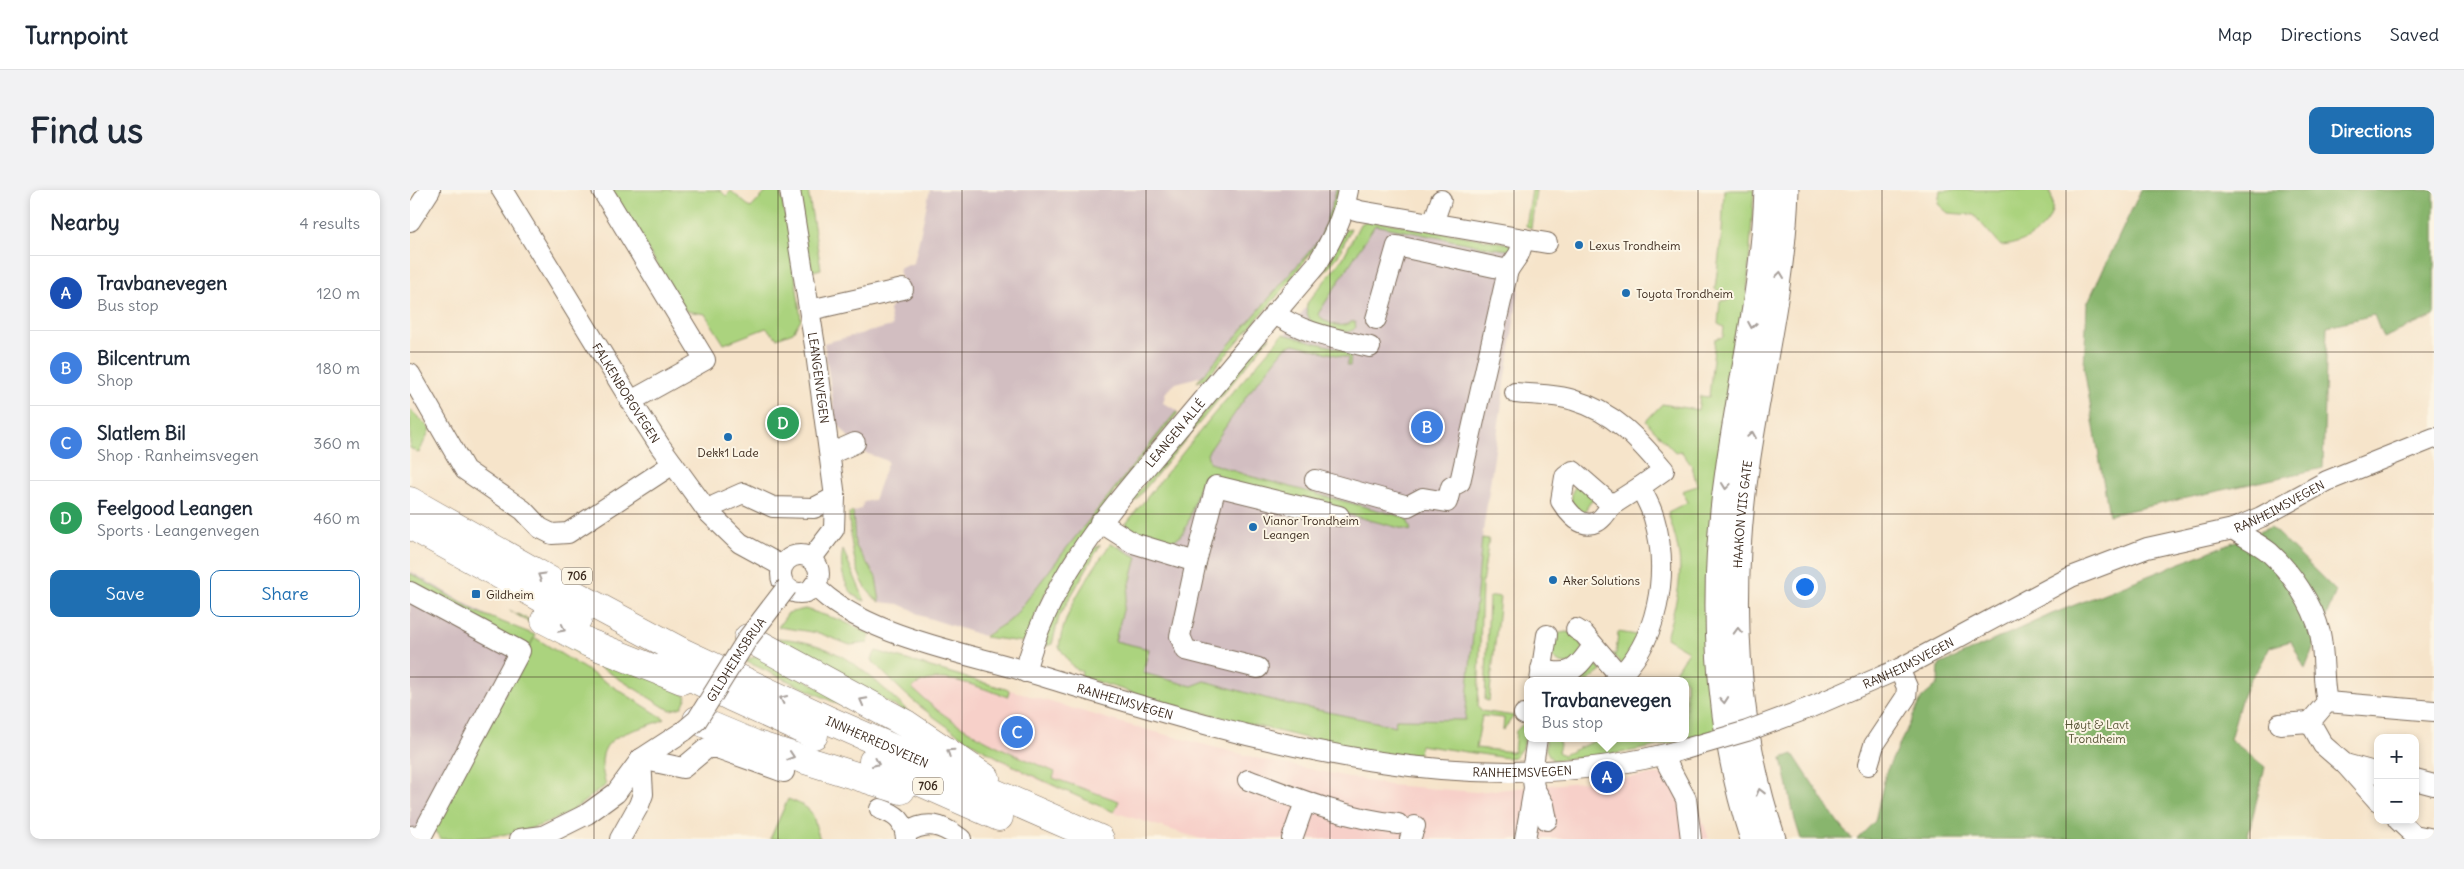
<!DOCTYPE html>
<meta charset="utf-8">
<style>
:root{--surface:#fff;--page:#f2f2f3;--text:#1f2937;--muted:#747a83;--line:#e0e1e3;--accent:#1f6fb2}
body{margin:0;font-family:Delius,sans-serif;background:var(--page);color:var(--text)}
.controls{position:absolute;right:15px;bottom:15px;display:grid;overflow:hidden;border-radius:10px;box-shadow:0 2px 8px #0003}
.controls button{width:45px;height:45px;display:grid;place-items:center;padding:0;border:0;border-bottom:1px solid var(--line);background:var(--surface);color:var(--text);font:25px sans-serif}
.you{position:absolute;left:1394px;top:396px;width:18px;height:18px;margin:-12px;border:4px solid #fff;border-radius:50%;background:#1a73e8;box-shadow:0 0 0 8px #1a73e833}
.badge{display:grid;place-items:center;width:32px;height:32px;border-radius:50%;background:var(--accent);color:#fff;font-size:16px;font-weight:700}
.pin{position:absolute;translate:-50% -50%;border:2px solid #fff;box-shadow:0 1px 5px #0006}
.popup{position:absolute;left:1114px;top:487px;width:165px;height:65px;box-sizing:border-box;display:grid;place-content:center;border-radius:10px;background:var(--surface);filter:drop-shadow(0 1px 4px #0005);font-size:16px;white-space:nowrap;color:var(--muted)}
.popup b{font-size:19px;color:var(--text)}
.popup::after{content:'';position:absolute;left:50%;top:100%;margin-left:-10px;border:10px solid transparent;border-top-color:var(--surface)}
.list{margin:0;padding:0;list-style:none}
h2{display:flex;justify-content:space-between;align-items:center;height:65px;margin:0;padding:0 20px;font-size:21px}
h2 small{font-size:16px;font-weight:400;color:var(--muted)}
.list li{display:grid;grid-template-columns:32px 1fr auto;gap:15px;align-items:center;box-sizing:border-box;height:75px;padding:0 20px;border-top:1px solid var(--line)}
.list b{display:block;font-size:19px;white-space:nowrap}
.list p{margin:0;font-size:16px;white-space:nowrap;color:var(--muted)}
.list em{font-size:16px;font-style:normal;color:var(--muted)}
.actions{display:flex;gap:10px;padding:15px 20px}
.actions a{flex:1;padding:11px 0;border:1px solid var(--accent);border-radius:10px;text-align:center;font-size:18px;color:var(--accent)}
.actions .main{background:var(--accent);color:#fff}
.map{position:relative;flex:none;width:2024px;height:649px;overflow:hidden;border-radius:10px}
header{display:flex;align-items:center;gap:30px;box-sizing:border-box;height:70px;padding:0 25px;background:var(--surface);border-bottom:1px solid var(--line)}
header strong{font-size:24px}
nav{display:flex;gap:28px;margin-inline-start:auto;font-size:18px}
.intro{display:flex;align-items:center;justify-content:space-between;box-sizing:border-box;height:120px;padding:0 30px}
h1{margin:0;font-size:35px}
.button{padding:12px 22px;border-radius:10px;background:var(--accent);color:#fff;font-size:18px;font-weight:700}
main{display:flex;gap:30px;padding:0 30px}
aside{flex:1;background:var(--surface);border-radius:10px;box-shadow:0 2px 8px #0003}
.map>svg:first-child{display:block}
</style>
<header>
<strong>Turnpoint</strong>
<nav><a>Map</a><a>Directions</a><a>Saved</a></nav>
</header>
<div class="intro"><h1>Find us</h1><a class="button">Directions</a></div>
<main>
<aside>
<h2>Nearby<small>4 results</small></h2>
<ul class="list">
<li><span class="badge" style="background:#1a4fb4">A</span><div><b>Travbanevegen</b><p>Bus stop</p></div><em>120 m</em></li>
<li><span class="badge" style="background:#3f7fe0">B</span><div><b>Bilcentrum</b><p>Shop</p></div><em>180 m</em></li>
<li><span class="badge" style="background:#3f7fe0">C</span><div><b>Slatlem Bil</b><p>Shop · Ranheimsvegen</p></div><em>360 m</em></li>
<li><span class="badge" style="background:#2e9e5b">D</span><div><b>Feelgood Leangen</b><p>Sports · Leangenvegen</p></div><em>460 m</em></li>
</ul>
<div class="actions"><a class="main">Save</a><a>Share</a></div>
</aside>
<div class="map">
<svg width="2024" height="649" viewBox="0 0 2024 649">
<rect width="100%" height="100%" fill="#fcf5e5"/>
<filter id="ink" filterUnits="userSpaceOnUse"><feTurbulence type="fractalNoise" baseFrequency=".02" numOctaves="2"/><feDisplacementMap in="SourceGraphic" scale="10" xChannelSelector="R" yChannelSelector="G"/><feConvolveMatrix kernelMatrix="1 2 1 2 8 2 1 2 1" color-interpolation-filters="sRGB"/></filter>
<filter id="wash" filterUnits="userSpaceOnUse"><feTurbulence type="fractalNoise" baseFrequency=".0096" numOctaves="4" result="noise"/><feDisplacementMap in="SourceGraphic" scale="20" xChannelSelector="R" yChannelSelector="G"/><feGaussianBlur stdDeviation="1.12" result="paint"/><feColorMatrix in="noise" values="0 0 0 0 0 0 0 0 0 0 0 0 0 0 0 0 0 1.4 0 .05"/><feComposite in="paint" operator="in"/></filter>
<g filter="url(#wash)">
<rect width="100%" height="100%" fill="#f6e4ca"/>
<polygon fill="#f7d0c9" points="466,461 726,537 854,570 979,595 1066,602 1276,582 1299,649 791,649 704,622 626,589 586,568 510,517 464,473 462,469"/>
<g fill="#d2bec1">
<polygon points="520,0 926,0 924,9 910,49 792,186 766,193 756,202 753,213 767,220 683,324 603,428 574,446 509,425 503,420 489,414 470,412 466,387 445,355 443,322 451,319 454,312 464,310 478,271 450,261 426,232 414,153 482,136 479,120 493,99 489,78 504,73"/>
<polygon points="955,31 1115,57 1072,348 1053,557 676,476 704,363 951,47"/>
<polygon points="0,381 123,452 23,639 0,649"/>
</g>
<g fill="#abd37e" stroke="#737e4e">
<polygon points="201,0 310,0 316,6 321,1 341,18 358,0 370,0 381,55 391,129 383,142 367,148 356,138 314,154 295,124 276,121"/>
<polygon points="926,0 929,0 925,20 912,48 875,97 795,189 787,192 910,49 924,9"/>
<polygon points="1122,0 1126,0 1121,38 1116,36"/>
<path d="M1314,0H1344L1308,540C1254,557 1198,567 1142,570L1136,560V548H1147L1150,555L1148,562L1153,565L1191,548H1205L1207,552L1213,548H1276V491L1265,482L1278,461L1256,448C1264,420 1274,389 1268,360C1266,347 1261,334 1258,322L1278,312L1272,301L1287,296L1282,276L1271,261L1265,262L1236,231L1252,214L1288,220L1290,206L1299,207L1305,149L1313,147L1314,137L1308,134L1310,111L1319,110L1317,105L1305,99L1312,41Z"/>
<path d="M1530,0H1639C1654,31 1619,54 1591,56L1564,25L1538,23L1528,14Z"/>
<polygon points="398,1 411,79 399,82 388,4"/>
<path d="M960,30L1107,55L1100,60L1081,58L965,35L908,124C913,131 925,137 934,135C939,134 940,131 945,132L946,137C937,149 914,136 902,133C898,126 894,120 898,112L933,68L950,34Z"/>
<polygon points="941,38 928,66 911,86 936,39"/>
<path d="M873,144L941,162L940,176H937L938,168L884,154L876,157L838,204L797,264L800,273L839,286L997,328L1001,341L793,286C772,338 784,372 715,335L803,225Z"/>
<polygon points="860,147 711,328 711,323 853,149"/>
<polygon points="0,219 20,239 9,263 0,258"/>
<polygon points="766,222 768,223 715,288 660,363 643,387 628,418 619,444 612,452 574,447 603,428 659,355"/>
<polygon points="1167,294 1183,308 1171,327 1161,320 1162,302"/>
<path d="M443,322L445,355L466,387L470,412C444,396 440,349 439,323Z"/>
<path d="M1072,348L1079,349L1072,394L1068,517L1071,521L1104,526L1093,540L1094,528L1072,526L1066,558L1104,562L1106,541L1112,535H1116L1114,555L1105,567L1097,568L1010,555L1009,564L978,566L904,550L774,518L671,487L672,482L663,477L649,457C654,419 680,384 701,353L727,367L705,451L739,459L733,483L782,496L795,491L869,512L985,536L986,529L1055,530Z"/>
<polygon points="690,355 649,427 642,454 636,456 636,446 640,434 681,360"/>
<path d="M433,360L455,411C435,406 428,377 433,360Z"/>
<path d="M0,383L67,422L125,445L124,447L255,529C220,545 179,541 196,595C181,606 165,620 148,628C113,645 70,649 31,649L23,639L124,448L118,459L0,398Z"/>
<polygon points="1084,406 1090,407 1079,511 1075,510 1079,408"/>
<polygon points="395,419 430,430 460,444 458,453 440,455 409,443 368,437 378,423"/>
<polygon points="99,420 277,506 272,517 261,520 254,517"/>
<polygon points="1208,442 1233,446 1213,475 1202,464 1206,464"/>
<circle cx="1156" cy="458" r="16"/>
<path d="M368,448C432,453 458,484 502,525L371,456Z"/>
<path d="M466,461L599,500L598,507C569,498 527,477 502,498C543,538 593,560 645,582L643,588L709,611L704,622C636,593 570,564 511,517C494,504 479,488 464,473L462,469Z"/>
<polygon points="353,466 491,543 335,471 344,467"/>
<polygon points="1180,468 1191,481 1178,491 1134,491"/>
<path d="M378,609C409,621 400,623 410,649H360Z"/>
</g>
<g fill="#88b56d" stroke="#627046">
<polygon points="1731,0 2024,0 2024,126 1973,148 1964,125 1917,136 1913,278 1699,325 1674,178 1677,114"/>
<polygon points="1861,337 1926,401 1895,479 1881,451 1860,457 1849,478 1840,489 1831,510 1820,549 1855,577 1837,649 1447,649 1465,631 1476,582 1512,508 1528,494 1529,475 1642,424"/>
<polygon points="1383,564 1427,631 1442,649 1391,649 1385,630 1372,568"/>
</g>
</g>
<g filter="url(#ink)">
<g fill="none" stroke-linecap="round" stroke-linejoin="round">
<defs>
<g id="minor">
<path id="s1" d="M92,0L221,211L250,256L298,322L330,353L372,376"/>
<polyline points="192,0 295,170 221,211"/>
<path id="s2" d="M380,0L405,156L425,307L424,339L401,369"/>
<polyline points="935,17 950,21 1137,53"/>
<polyline points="0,31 20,0"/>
<polyline points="1023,33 1031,10"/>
<polyline points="1098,80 1109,64 1114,49"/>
<polyline points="400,120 493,99"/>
<path d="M864,123C891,143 928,149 960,157"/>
<polyline points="0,184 55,280 113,320 130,338 142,344 158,343 263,274"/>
<path d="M1105,203C1123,205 1146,204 1163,210C1204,222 1228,249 1254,280L1230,297C1235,307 1241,317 1244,328C1260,382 1249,453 1204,491"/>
<polyline points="420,264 445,253"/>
<polyline points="905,290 998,316 1013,308 1037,312 1041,297 1050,292 1098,80 987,56 966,129"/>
<path d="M1202,315C1198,320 1192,330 1186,332C1171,339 1158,322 1151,311L1155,287L1163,281L1202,315L1230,297"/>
<polyline points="298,322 306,315 333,303 363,317 404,318 425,307"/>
<polyline points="690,332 723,353 786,372 806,296 929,326"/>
<path d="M1823,339C1834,347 1848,353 1859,362C1881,382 1903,414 1910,443C1915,466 1912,489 1917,512L1900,532L1913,555L1935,574L1968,611"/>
<circle cx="390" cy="384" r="19"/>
<polyline points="786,372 770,446 776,460 848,478"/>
<path id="s3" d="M404,395C449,443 546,461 608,479C822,543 1051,622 1275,559"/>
<polyline points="0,402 110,461 12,645 0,646"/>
<polyline points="1166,439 1174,444 1210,486"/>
<path d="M1131,479C1161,488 1167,479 1183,456"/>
<path id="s4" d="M615,482C640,384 705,315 767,240C814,184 860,129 907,74C922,50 933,28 938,0"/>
<polyline points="1130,491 1137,445"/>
<polyline points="1917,512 2024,521"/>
<path id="s5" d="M1399,518L1489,479L1661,387L1737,358L1823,339L1851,327L1917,291L2024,248"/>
<polyline points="1114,524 1118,526"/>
<polyline points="1870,534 1900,532"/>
<polyline points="1253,566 1276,609 1281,649"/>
<polyline points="231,569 273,578 297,558 307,558 374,582"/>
<polyline points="1935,574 1968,583"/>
<polyline points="1458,575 1464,555 1496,507 1497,497 1489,479"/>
<path d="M838,590C888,609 935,628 988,634"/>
<polyline points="2005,590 2024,595"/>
<polyline points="1124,598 1134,615 1137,630"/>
<path d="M470,619C486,624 495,631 496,649"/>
<polyline points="1988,630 2004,645 2024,649"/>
<path d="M496,643C517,630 531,634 551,649"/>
<polyline points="110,649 133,646 177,624 206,603 231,569 274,541"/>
<polyline points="210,649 229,615 233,604 231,569"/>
<polyline points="882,649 895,612"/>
<polyline points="1000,649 1005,636"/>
<polyline points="1115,649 1124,598 1122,582 1127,548"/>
</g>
<g id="major">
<path d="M1343,649C1305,533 1300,402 1318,281C1331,187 1354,95 1357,0"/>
<path id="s6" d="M1363,649C1324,534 1319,407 1335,287C1348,191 1373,97 1376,0"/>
</g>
<g id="highway">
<path id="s7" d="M0,311L162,403L274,463L416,529L690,649"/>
<polyline points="0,335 168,428"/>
<polyline points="135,430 179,453 272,490"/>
<polyline points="338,448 496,534 576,588"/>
<polyline points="257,475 321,507 404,545"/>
<polyline points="287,530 344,554 491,600"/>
<polyline points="463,571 589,627"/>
</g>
</defs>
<use href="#minor" stroke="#7c6b5a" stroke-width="22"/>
<use href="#major" stroke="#7c6b5a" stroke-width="27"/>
<use href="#highway" stroke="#7c6b5a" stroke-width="29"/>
<use href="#minor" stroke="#fff" stroke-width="20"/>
<use href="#major" stroke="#fff" stroke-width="25"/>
<use href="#highway" stroke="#fff" stroke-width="28"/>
<defs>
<g id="minor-bridge">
<path id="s8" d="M274,541L287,530L338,448L377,397"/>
<polyline points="1275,559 1337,541 1399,518"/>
</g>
</defs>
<use href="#minor-bridge" stroke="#7c6b5a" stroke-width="22" stroke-linecap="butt"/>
<use href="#minor-bridge" stroke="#fff" stroke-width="20"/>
</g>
<defs><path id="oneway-chevron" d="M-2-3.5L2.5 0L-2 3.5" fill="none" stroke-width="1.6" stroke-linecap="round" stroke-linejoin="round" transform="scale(1.25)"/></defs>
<g stroke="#a79f9a">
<use href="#oneway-chevron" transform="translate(1370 85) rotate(-83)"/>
<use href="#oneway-chevron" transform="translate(1342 135) rotate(100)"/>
<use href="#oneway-chevron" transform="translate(1342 245) rotate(-81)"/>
<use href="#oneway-chevron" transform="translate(1316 296) rotate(96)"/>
<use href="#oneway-chevron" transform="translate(131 386) rotate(-150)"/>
<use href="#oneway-chevron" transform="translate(152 439) rotate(28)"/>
<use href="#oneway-chevron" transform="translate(1328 441) rotate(-92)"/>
<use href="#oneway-chevron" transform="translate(373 509) rotate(-155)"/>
<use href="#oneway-chevron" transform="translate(1314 510) rotate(85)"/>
<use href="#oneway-chevron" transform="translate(453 511) rotate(-152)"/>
<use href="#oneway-chevron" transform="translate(540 562) rotate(-147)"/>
<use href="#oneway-chevron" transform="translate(381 566) rotate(18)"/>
<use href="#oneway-chevron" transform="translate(466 573) rotate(24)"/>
<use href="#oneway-chevron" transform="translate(1350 602) rotate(-104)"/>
</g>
</g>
<path fill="none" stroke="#3b2a1e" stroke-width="1" stroke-opacity="0.55" d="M184,0V649M368,0V649M552,0V649M736,0V649M920,0V649M1104,0V649M1288,0V649M1472,0V649M1656,0V649M1840,0V649M0,162H2024M0,324H2024M0,487H2024"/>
<g fill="#1f6fb2" stroke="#fcf5e5" stroke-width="2">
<circle cx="1169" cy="55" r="5"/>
<circle cx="1216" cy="103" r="5"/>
<circle cx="318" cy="247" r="5"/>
<circle cx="843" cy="337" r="5"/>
<circle cx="1143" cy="390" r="5"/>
<rect x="61" y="399" width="10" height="10" rx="2.5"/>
</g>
<g text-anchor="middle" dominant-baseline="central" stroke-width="4" stroke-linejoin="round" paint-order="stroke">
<g fill="#fcf5e5" stroke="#75675a" stroke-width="1">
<rect x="152" y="377.5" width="30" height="17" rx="4"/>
<rect x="503" y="587.5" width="30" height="17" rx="4"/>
</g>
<g font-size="11" font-weight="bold" fill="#3b2a1e">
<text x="167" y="386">706</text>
<text x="518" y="596">706</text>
</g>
<g font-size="12" fill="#3b2a1e" stroke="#fcf5e5" text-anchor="start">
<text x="1179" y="55">Lexus Trondheim</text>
<text x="1226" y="103">Toyota Trondheim</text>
<text x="318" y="262" text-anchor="middle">Dekk1 Lade</text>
<text x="853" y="330">Vianor Trondheim<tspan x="853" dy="14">Leangen</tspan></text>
<text x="1153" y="390">Aker Solutions</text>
<text x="76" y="404">Gildheim</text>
</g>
<g font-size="12" fill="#3b2a1e" stroke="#fcf5e5">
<text stroke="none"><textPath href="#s2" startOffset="190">LEANGENVEGEN</textPath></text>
<text stroke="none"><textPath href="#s1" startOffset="238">FALKENBORGVEGEN</textPath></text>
<text stroke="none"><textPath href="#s4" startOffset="285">LEANGEN ALLÉ</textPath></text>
<text stroke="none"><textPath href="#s5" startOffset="514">RANHEIMSVEGEN</textPath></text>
<text stroke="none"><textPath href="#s6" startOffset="329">HAAKON VIIS GATE</textPath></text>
<text stroke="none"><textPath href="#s8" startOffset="89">GILDHEIMSBRUA</textPath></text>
<text stroke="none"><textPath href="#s5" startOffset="109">RANHEIMSVEGEN</textPath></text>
<text stroke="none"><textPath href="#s3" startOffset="335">RANHEIMSVEGEN</textPath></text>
<text stroke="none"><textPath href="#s7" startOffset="526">INNHERREDSVEIEN</textPath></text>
<text stroke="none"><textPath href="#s3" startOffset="740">RANHEIMSVEGEN</textPath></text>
</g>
<g font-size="12" fill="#575436" stroke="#fcf5e5">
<text x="1687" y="534">Høyt &amp; Lavt<tspan x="1687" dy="14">Trondheim</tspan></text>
</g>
</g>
</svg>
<div class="controls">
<button>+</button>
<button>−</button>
</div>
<div class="you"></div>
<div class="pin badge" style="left:1197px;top:587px;background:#1a4fb4">A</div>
<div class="popup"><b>Travbanevegen</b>Bus stop</div>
<div class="pin badge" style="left:1017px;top:237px;background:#3f7fe0">B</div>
<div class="pin badge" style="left:607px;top:542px;background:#3f7fe0">C</div>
<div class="pin badge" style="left:373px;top:233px;background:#2e9e5b">D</div>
</div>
</main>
